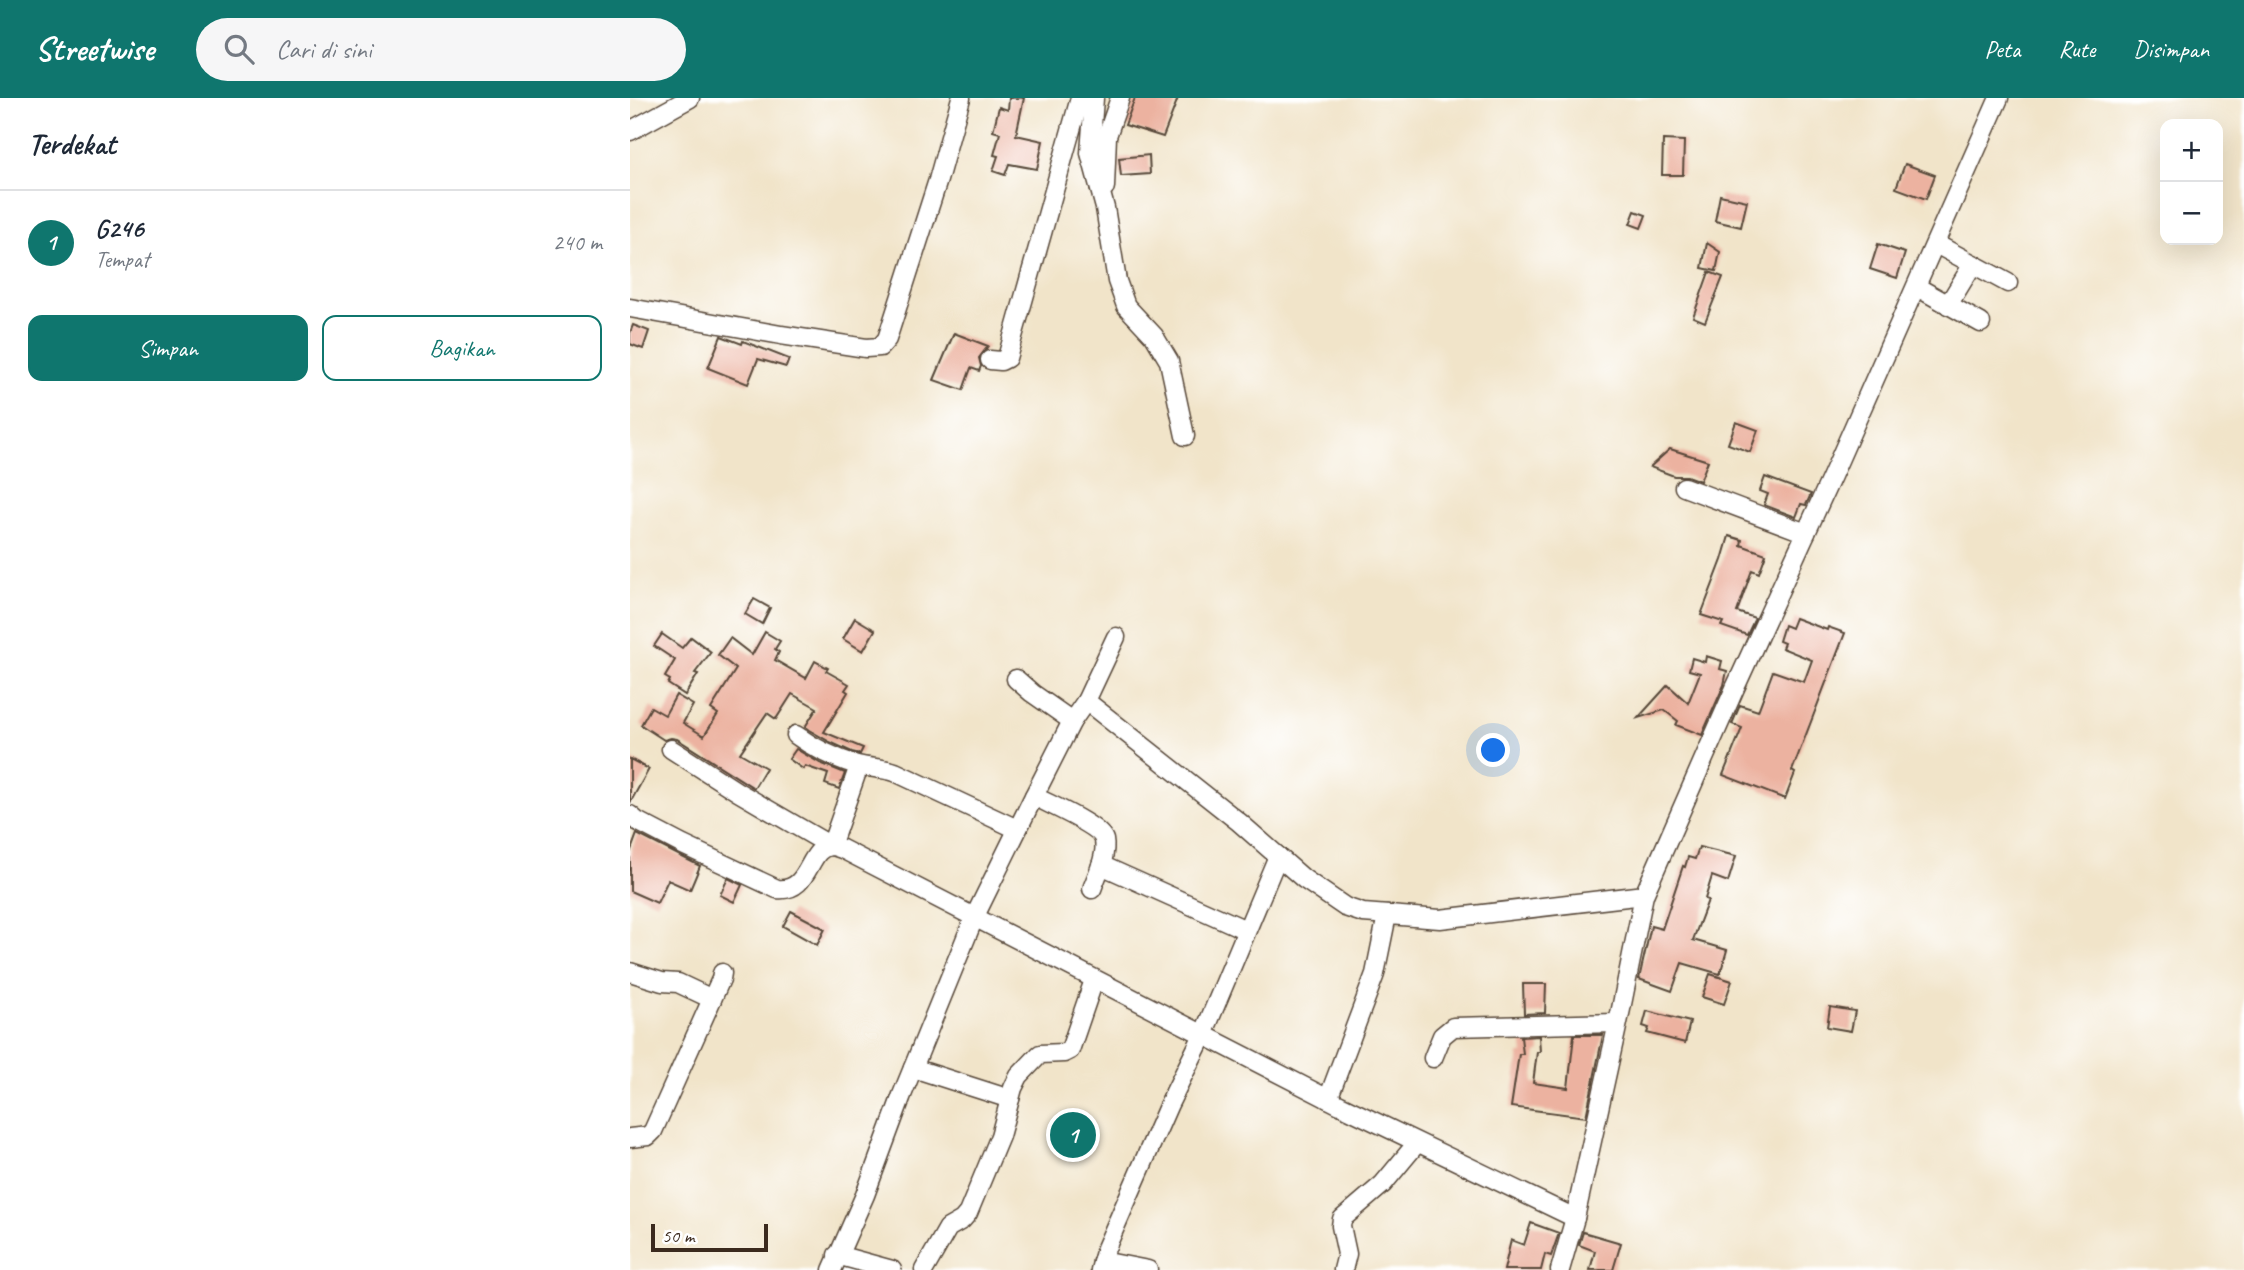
<!DOCTYPE html>
<html lang="id">
<meta charset="utf-8">
<style>
:root{--surface:#fff;--page:#f6f6f7;--text:#1f2937;--muted:#747a83;--line:#e0e1e3;--accent:#0f766e}
body{margin:0;font-family:Caveat,sans-serif;background:var(--page);color:var(--text)}
.controls{position:absolute;right:21px;top:21px;display:grid;overflow:hidden;border-radius:14px;box-shadow:0 7px 28px #0002}
.controls button{width:63px;height:63px;display:grid;place-items:center;padding:0;border:0;border-bottom:2px solid var(--line);background:var(--surface);color:var(--text);font:35px sans-serif}
.scale{position:absolute;left:21px;bottom:18px;width:117px;box-sizing:border-box;padding-left:7px;border:4px solid #3b2a1e;border-top:0;font-size:19px;line-height:24px;white-space:nowrap;color:#3b2a1e;-webkit-text-stroke:5px #fff;paint-order:stroke}
.you{position:absolute;left:864px;top:653px;width:24px;height:24px;margin:-18px;border:5px solid #fff;border-radius:50%;background:#1a73e8;box-shadow:0 0 0 10px #1a73e833}
.badge{display:grid;place-items:center;width:46px;height:46px;border-radius:50%;background:var(--accent);color:#fff;font-size:23px;font-weight:700}
.pin{position:absolute;translate:-50% -50%;border:4px solid #fff;box-shadow:0 2px 7px #0006}
.list{margin:0;padding:0;list-style:none}
h2{display:flex;justify-content:space-between;align-items:center;height:91px;margin:0;padding:0 28px;font-size:30px}
h2 small{font-size:23px;font-weight:400;color:var(--muted)}
.list li{display:grid;grid-template-columns:46px 1fr auto;gap:21px;align-items:center;box-sizing:border-box;height:105px;padding:0 28px;border-top:2px solid var(--line)}
.list b{display:block;font-size:26px;white-space:nowrap}
.list p{margin:0;font-size:23px;white-space:nowrap;color:var(--muted)}
.list em{font-size:23px;font-style:normal;color:var(--muted)}
.actions{display:flex;gap:14px;padding:21px 28px}
.actions a{flex:1;padding:16px 0;border:2px solid var(--accent);border-radius:14px;text-align:center;font-size:24px;color:var(--accent)}
.actions .main{background:var(--accent);color:#fff}
.icon{flex:none;width:38px;height:38px;fill:none;stroke:currentColor;stroke-width:2;stroke-linecap:round;stroke-linejoin:round}
.map{position:relative;flex:none;width:1614px;height:1172px;overflow:hidden}
header{display:flex;align-items:center;gap:42px;box-sizing:border-box;height:98px;padding:0 35px;background:var(--accent);color:#fff}
header strong{font-size:33px}
nav{display:flex;gap:38px;margin-inline-start:auto;font-size:24px}
.search{width:490px;height:63px;background:var(--page);display:flex;align-items:center;gap:18px;box-sizing:border-box;padding:0 24px;border-radius:38px;color:var(--muted);font-size:26px}
main{display:flex}
aside{flex:1;background:var(--surface)}
.map>svg:first-child{display:block}
</style>
<header>
<strong>Streetwise</strong>
<div class="search"><svg class="icon" aria-label="search" viewBox="0 0 24 24"><circle cx="10" cy="10" r="6"/><path d="M15 15l6 6"/></svg>Cari di sini</div>
<nav><a>Peta</a><a>Rute</a><a>Disimpan</a></nav>
</header>
<main>
<aside>
<h2>Terdekat<small></small></h2>
<ul class="list">
<li><span class="badge">1</span><div><b>G246</b><p>Tempat</p></div><em>240 m</em></li>
</ul>
<div class="actions"><a class="main">Simpan</a><a>Bagikan</a></div>
</aside>
<div class="map">
<svg width="1614" height="1172" viewBox="0 0 1614 1172">
<rect width="100%" height="100%" fill="#fff"/>
<filter id="ink" filterUnits="userSpaceOnUse"><feTurbulence type="fractalNoise" baseFrequency=".0143" numOctaves="2"/><feDisplacementMap in="SourceGraphic" scale="14" xChannelSelector="R" yChannelSelector="G"/><feConvolveMatrix kernelMatrix="1 2 1 2 8 2 1 2 1" color-interpolation-filters="sRGB"/></filter>
<filter id="wash" filterUnits="userSpaceOnUse"><feTurbulence type="fractalNoise" baseFrequency=".00686" numOctaves="4" result="noise"/><feDisplacementMap in="SourceGraphic" scale="28" xChannelSelector="R" yChannelSelector="G"/><feGaussianBlur stdDeviation="1.57" result="paint"/><feColorMatrix in="noise" values="0 0 0 0 0 0 0 0 0 0 0 0 0 0 0 0 0 1.4 0 .05"/><feComposite in="paint" operator="in"/></filter>
<g filter="url(#wash)">
<rect width="100%" height="100%" fill="#f1e4c9"/>
<g id="blocks">
<g fill="#ecb2a0">
<polygon points="379,0 394,0 386,37 413,43 407,71 379,66 375,77 363,73 368,58 364,57 370,35 363,33 369,9 378,12"/>
<polygon points="505,0 548,0 533,39 495,27"/>
<polygon points="1033,42 1054,43 1053,77 1032,77"/>
<polygon points="519,57 520,76 491,78 489,60"/>
<polygon points="1275,66 1305,77 1296,101 1266,90"/>
<polygon points="1090,97 1117,103 1111,129 1085,123"/>
<polygon points="1005,113 1016,117 1011,130 1000,126"/>
<polygon points="1077,145 1090,154 1086,173 1072,170"/>
<polygon points="1248,146 1275,155 1267,180 1240,171"/>
<polygon points="1079,174 1093,179 1075,224 1063,219"/>
<polygon points="3,227 19,233 13,251 0,246 0,235"/>
<polygon points="324,235 358,248 349,260 351,268 349,273 341,270 333,292 304,282"/>
<polygon points="91,238 112,246 113,243 159,261 156,269 128,261 118,286 78,270"/>
<polygon points="1106,324 1128,332 1120,354 1098,346"/>
<polygon points="1040,351 1078,363 1070,383 1057,378 1044,378 1020,369"/>
<polygon points="1135,379 1181,396 1176,407 1171,406 1166,419 1134,407 1138,396 1130,393"/>
<polygon points="1099,438 1112,442 1111,447 1136,456 1129,475 1122,472 1107,514 1125,520 1117,537 1091,528 1093,524 1071,517 1092,462"/>
<polygon points="124,501 140,510 132,526 115,516"/>
<polygon points="225,520 245,532 233,553 213,541"/>
<polygon points="1165,520 1197,532 1198,529 1215,535 1162,673 1165,675 1155,701 1093,677 1112,630 1102,626 1110,607 1128,613 1143,573 1174,584 1182,562 1152,550 1154,545 1149,543 1154,527 1161,530"/>
<polygon points="135,534 150,543 145,551 149,554 145,562 176,580 185,563 198,570 196,573 219,586 215,592 218,594 194,634 233,650 230,656 222,654 200,644 179,632 175,629 187,610 162,596 146,621 137,615 110,655 136,670 124,690 47,641 41,640 34,642 11,627 21,609 35,617 46,597 63,607 53,625 74,638 88,616 81,611 106,571 88,557 100,540 122,557"/>
<polygon points="32,536 52,550 61,539 81,554 65,575 68,576 55,597 38,586 40,582 35,579 45,562 24,548"/>
<polygon points="1076,558 1092,563 1090,571 1097,573 1094,587 1072,637 1046,627 1048,623 1034,612 1008,620 1038,587 1058,605 1070,575 1059,572 1062,560 1075,564"/>
<polygon points="166,651 190,665 215,675 209,691 195,686 198,676 175,668 173,671 159,661"/>
<polygon points="0,661 19,671 0,705"/>
<polygon points="7,736 70,768 60,792 38,782 27,805 0,793 0,755"/>
<polygon points="1069,749 1106,758 1098,784 1082,778 1075,801 1078,802 1063,842 1097,852 1090,876 1052,865 1042,893 1009,881 1021,828 1032,831 1053,768 1055,769 1058,759 1065,761"/>
<polygon points="98,780 112,787 104,804 90,797"/>
<polygon points="161,813 195,831 187,847 153,828"/>
<polygon points="1080,876 1102,883 1094,906 1072,899"/>
<polygon points="893,886 916,886 915,915 894,916"/>
<polygon points="1200,909 1225,913 1221,933 1197,929"/>
<polygon points="1017,913 1060,924 1055,945 1017,935 1019,930 1013,928"/>
<polygon points="944,937 973,937 956,1019 881,1009 889,956 893,956 891,939 909,938 910,954 907,954 903,985 938,990"/>
<polygon points="437,1019 460,1027 450,1056 427,1048"/>
<polygon points="901,1125 929,1135 921,1158 915,1156 911,1172 874,1172 881,1142 894,1147"/>
<polygon points="953,1134 991,1145 983,1172 960,1172 965,1153 949,1147"/>
</g>
</g>
</g>
<g filter="url(#ink)">
<use href="#blocks" fill-opacity="0" stroke="#564638" stroke-width="2"/>
<g fill="none" stroke-linecap="round" stroke-linejoin="round">
<defs>
<g id="minor">
<polyline points="464,0 460,55 475,110 487,183 496,208 524,238 539,263 555,338"/>
<polyline points="0,33 60,0"/>
<polyline points="475,89 477,38 490,0"/>
<polyline points="1306,146 1378,185"/>
<polyline points="1287,189 1351,225"/>
<polyline points="1318,207 1343,166"/>
<polyline points="0,210 151,237 236,250 250,249 257,241 308,82 331,0"/>
<polyline points="360,262 371,263 377,260 450,0"/>
<polyline points="1054,389 1176,435"/>
<polyline points="386,581 402,595 442,623"/>
<polyline points="456,603 609,724 674,781 715,809 733,815 810,821 1014,797"/>
<path d="M166,637C185,651 204,660 227,667C239,670 253,670 265,674L387,731"/>
<polyline points="41,651 108,694 201,748 229,668"/>
<path d="M404,698C418,706 471,728 474,742C477,758 467,777 462,791"/>
<path d="M0,717L7,723L53,747L147,791C181,795 177,749 201,748C205,748 208,750 212,751L710,1007L945,1120"/>
<polyline points="471,767 616,832"/>
<polyline points="0,874 32,884 48,885 82,901"/>
<polyline points="803,960 812,938 823,929 987,925"/>
<polyline points="283,970 380,1001"/>
<polyline points="698,1001 745,876 757,817"/>
<polyline points="0,1040 18,1038 23,1033 91,881 92,875"/>
<polyline points="207,1157 262,1172"/>
<polyline points="472,1163 518,1172"/>
<polyline points="202,1172 235,1097 272,997 344,820 404,698 442,623 456,603 486,539"/>
<polyline points="294,1172 318,1130 332,1122 338,1115 370,1038 383,990 389,978 410,956 434,955 440,952 464,882"/>
<polyline points="470,1172 476,1150 539,1006 573,937 648,758"/>
<polyline points="713,1172 717,1156 711,1128 712,1121 753,1086 787,1045"/>
<polyline points="930,1172 945,1120 991,911 1014,797 1105,590 1202,378 1369,0"/>
</g>
</defs>
<use href="#minor" stroke="#564638" stroke-width="21"/>
<use href="#minor" stroke="#fff" stroke-width="18"/>
</g>
</g>
</svg>
<div class="controls">
<button>+</button>
<button>−</button>
</div>
<div class="scale">50 m</div>
<div class="you"></div>
<div class="pin badge" style="left:443px;top:1037px">1</div>
</div>
</main>
